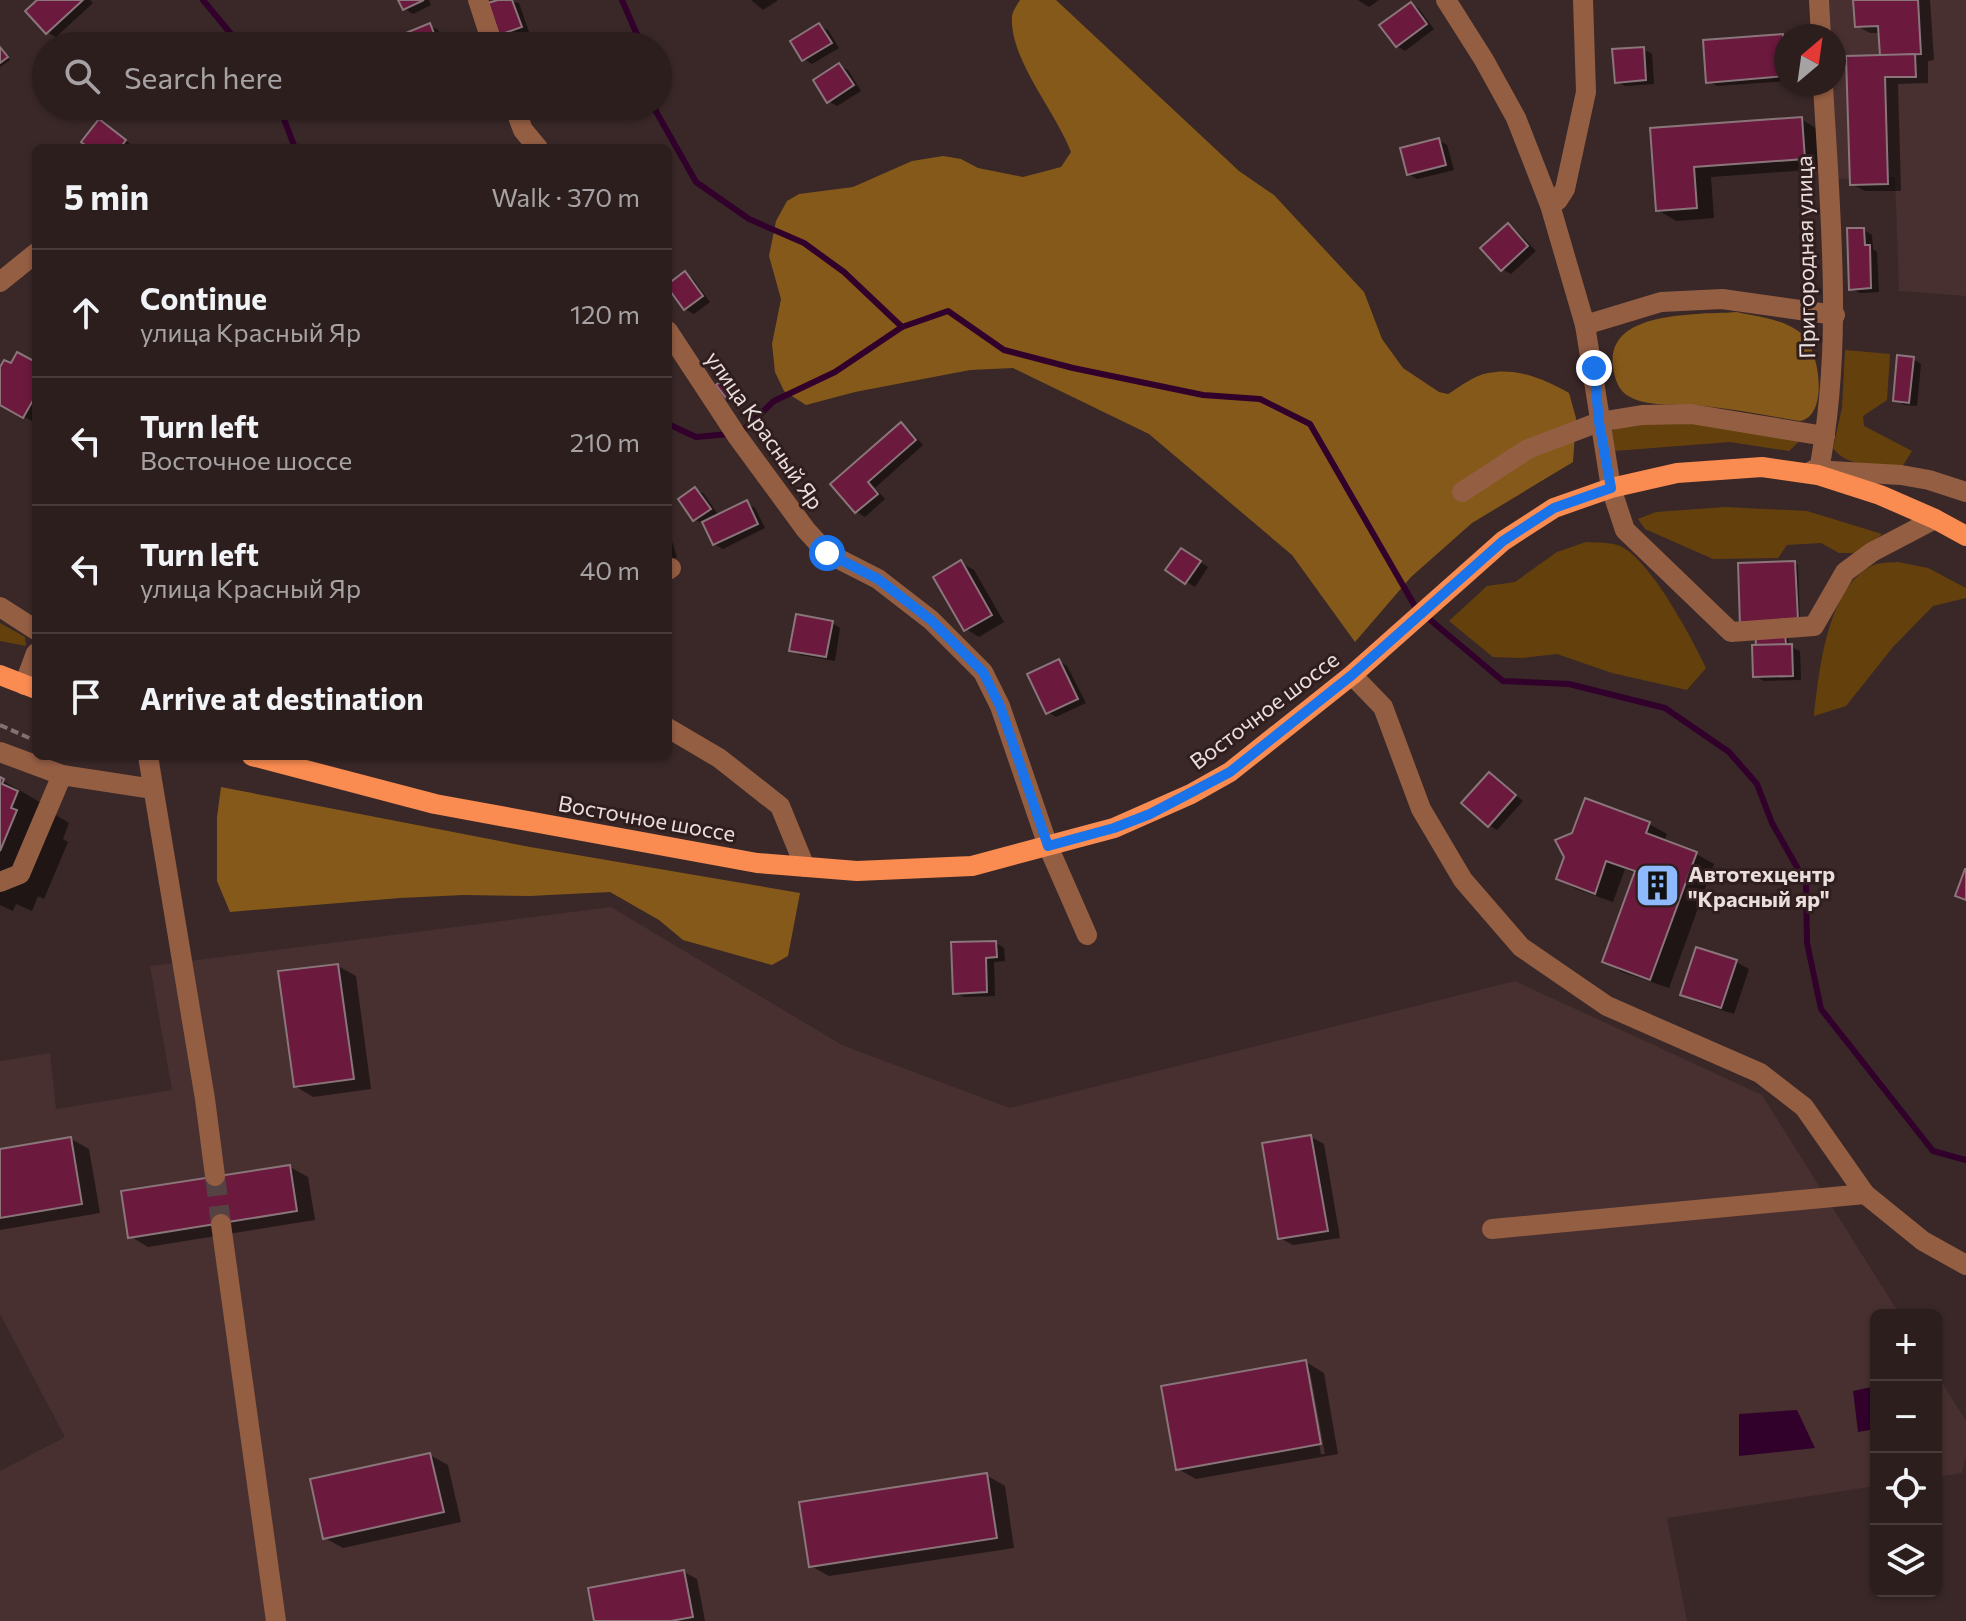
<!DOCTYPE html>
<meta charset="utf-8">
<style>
:root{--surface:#2b1e1d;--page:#372b2a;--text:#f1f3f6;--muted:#a6a2a4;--line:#473c3b}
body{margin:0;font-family:Commissioner,sans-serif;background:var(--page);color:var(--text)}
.controls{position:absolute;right:24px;bottom:24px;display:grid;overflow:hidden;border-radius:12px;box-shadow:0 2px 6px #0004}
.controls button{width:72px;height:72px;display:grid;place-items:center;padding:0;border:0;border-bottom:2px solid var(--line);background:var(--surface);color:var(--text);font:40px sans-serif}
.compass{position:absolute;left:1774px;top:24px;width:72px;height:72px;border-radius:50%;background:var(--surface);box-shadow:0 2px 6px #0004;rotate:29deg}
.stop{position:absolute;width:24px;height:24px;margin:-18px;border:6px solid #1a73e8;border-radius:50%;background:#fff}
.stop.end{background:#1a73e8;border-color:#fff;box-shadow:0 2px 8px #0008}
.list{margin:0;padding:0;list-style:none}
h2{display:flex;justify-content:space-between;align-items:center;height:104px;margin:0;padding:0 32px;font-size:34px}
h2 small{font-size:26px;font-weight:400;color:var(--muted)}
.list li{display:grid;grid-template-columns:52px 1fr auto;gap:24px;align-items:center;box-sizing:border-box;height:128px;padding:0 32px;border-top:2px solid var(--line)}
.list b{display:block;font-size:30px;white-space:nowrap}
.list p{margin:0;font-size:26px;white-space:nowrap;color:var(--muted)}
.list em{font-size:26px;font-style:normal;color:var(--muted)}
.icon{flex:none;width:44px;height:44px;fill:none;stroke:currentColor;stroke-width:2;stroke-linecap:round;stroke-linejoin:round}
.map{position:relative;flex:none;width:1966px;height:1621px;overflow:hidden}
.search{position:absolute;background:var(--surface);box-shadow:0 2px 6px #0004;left:32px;top:32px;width:640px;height:88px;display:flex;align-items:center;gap:20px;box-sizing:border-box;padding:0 28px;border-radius:44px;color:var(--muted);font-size:30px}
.panel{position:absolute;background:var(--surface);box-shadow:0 2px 6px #0004;left:32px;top:144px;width:640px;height:616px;border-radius:12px}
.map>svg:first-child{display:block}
</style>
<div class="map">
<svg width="1966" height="1621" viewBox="0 0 1966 1621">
<rect width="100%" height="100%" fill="#392827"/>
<g fill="#47302f">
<polygon points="1829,0 1966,0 1966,296 1899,291 1895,177 1838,179 1833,84 1834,36 1831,36"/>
<polygon points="611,907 842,1045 1010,1108 1515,981 1762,1095 1900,1315 1876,1315 1876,1486 1667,1518 1687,1621 0,1621 0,1471 65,1437 0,1314 0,1061 50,1053 56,1109 172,1090 150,966"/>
<polygon points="1936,1373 1966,1421 1966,1456 1962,1473 1936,1477"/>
</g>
<g fill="#64410c">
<path d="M1845,350L1890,354L1887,400L1863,416L1864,426L1912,451L1902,467C1879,465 1847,468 1833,448L1842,408Z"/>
<polygon points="1675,420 1805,436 1789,451 1730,442 1614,451 1602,438 1619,426"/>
<polygon points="1725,507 1807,511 1882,534 1868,547 1854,553 1839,553 1821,543 1787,545 1778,558 1713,559 1645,529 1638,519 1656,512"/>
<path d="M1586,542C1596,543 1608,542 1617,545C1647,553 1693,640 1706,668L1687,690L1612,673L1557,654L1521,658L1493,657L1449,621L1487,586L1515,582L1557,552Z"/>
<path d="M1898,562L1928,568L1966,588V598L1933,606L1893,647L1846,706L1814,716C1819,672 1827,585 1874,565C1881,562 1891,563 1898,562Z"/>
<polygon points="0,623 25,637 26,646 0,641"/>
</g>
<g fill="#855919">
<path d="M1020,0H1056L1239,171L1274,195L1364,292L1382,339L1403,368L1439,392L1448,394C1460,387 1474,375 1488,373C1516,367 1545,379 1569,393L1576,418L1573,462L1472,523L1411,577L1355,642L1292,555L1149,434L1013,368L970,370L855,392L806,405L784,391L775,372L772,344L781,299L769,256L776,221L787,201L799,194L853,187L912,161L943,156L961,159L978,168L1023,177L1061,167L1071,152C1056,112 1009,58 1012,17C1012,12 1017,5 1020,0Z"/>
<path d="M1737,312C1758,317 1785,319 1802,334C1819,349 1830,415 1800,421C1768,416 1735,409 1703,406C1681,403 1651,408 1630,397C1619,392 1614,378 1613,366C1606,309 1700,315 1737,312Z"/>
<polygon points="221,787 530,847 800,893 788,956 772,965 683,940 659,920 610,892 530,896 464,895 400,898 230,912 217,881 217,817"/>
</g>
<g fill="#31012c">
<polygon points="1876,1386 1876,1429 1858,1432 1853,1391"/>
<polygon points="1797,1410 1815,1448 1739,1456 1739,1414"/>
</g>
<g fill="#0007" fill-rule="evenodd">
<polygon points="40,0 90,0 93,3 56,37 47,32"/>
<polygon points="401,0 429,0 431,5 413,14 405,9"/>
<polygon points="504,0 519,3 529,32 509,38 501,34"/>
<polygon points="751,0 777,0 777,1 763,10"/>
<polygon points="1358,0 1379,0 1369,7"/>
<polygon points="1855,0 1930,0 1934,60 1928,61 1928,83 1898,84 1901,191 1865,191 1852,184 1882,58 1881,33 1870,33 1857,26"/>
<polygon points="1411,4 1419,9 1434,29 1405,51 1397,46"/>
<polygon points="430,26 438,30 445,46 396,46"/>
<polygon points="819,26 828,30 839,48 812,64 804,59"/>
<polygon points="1782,36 1786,38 1786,81 1717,86 1708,81"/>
<polygon points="0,48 10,60 0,67"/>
<polygon points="1643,49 1652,54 1654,84 1625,86 1617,81"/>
<polygon points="839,66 848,70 861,91 837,106 828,101"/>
<polygon points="1801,119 1819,130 1822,169 1711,177 1714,218 1676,221 1658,210 1652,130"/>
<polygon points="108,127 133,146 131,148 92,148"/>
<polygon points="1439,140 1447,145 1454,170 1417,179 1408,174"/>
<polygon points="1508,226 1516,230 1536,251 1511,274 1502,269"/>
<polygon points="1864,230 1872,235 1873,249 1877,252 1879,292 1860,293 1851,288"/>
<polygon points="685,274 693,279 710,302 694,314 685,309"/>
<polygon points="1913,359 1921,364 1917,406 1904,405 1895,400"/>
<polygon points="36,365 36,414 32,421 0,403 0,371 11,366"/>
<polygon points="727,379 736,384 744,395 736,402 727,397"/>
<polygon points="901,424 909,429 923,445 875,488 885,499 865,517 857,512 832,484"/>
<polygon points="695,489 704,494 719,516 747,503 755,508 765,528 723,549 714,544 704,523 694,520"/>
<polygon points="668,529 677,557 668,560"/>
<polygon points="1190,555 1208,567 1195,587 1168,570"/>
<polygon points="961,563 974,570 1004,622 979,637 966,629"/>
<polygon points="1794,563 1798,565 1800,620 1787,620 1789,646 1800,651 1801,680 1764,681 1755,676 1757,627"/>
<polygon points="832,623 840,628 835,661 800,655 791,650"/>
<polygon points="1059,661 1067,666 1086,703 1056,717 1048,712"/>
<polygon points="1490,774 1523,801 1497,830 1489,825"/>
<polygon points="0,779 55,811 54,814 69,823 63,839 68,842 44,899 38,896 32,911 16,904 13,911 0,905"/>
<polygon points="1649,824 1667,834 1664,842 1696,854 1714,864 1669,988 1622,972 1604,961 1636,874 1625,869 1613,902 1576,889 1558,878"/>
<polygon points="996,943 1004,948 1005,961 994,962 995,996 964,997 955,993"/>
<polygon points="1736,962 1749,969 1734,1014 1696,1002 1683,994"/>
<polygon points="338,966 356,976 371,1089 313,1097 295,1086"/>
<polygon points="1311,1137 1324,1144 1340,1238 1293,1245 1280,1238"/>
<polygon points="71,1139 89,1149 100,1213 0,1230 0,1151"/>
<polygon points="290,1167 308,1177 315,1220 148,1247 130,1236"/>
<path d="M1306,1362L1324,1373L1338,1454L1196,1479L1178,1469ZM1306,1372H1310L1325,1454H1321Z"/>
<polygon points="430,1455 448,1465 461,1522 343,1548 325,1538"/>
<polygon points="986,1475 1005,1486 1014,1548 829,1576 811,1566"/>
<polygon points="684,1572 697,1579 705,1621 596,1621"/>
</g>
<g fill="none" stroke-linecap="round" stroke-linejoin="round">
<g stroke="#31012c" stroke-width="6">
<polyline points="203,0 241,46"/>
<polyline points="622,0 642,46"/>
<polyline points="279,106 295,148"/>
<polyline points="653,106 696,182 749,219 804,243 844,272 902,327 948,311 1004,350 1073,368 1203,395 1260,399 1310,424 1416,608 1503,681 1569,684 1665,708 1729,752 1757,784 1772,823 1806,883 1807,943 1821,1009 1933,1151 1966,1160"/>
<polyline points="668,424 696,437 729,434"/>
<polyline points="740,433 774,401 835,372 902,327"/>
</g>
</g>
<g fill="#6c193e" stroke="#89757a" stroke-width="2">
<polygon points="37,0 83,0 46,34 25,11"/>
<polygon points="398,0 424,0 403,10"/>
<polygon points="498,0 512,0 522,27 499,35 488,3"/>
<polygon points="1853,0 1918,0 1921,54 1880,56 1878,26 1855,27"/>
<polygon points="1411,2 1427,24 1396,47 1379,25"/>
<polygon points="430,23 439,46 394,46 391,39"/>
<polygon points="819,23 832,43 802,61 790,41"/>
<polygon points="1783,34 1786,76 1706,83 1703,40"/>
<polygon points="0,47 8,57 0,63"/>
<polygon points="1644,47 1646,80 1615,83 1612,49"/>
<polygon points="1915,54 1916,77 1885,77 1888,184 1850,185 1846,56"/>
<polygon points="839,63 854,85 827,103 813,80"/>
<polygon points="1802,117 1805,159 1694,167 1697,208 1656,211 1650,128"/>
<polygon points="99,119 126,140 120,148 89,148 81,142"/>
<polygon points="1439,138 1446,165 1407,175 1400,148"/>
<polygon points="1508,223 1528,246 1501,271 1480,248"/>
<polygon points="1847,228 1864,228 1865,245 1870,245 1871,288 1849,290"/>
<polygon points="685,271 703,296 684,310 668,288 668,284"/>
<polygon points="17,352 36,362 36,395 23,418 0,405 0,367 4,360 11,363"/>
<polygon points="1897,355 1914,357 1909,403 1893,401"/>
<polygon points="727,376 737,390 726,398 716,385"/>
<polygon points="901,422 916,440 868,482 878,494 855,513 830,484"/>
<polygon points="695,487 711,509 693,521 678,499"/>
<polygon points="747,500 758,524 713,545 702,522"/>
<polygon points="1181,548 1201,561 1185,584 1165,570"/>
<polygon points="961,560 992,615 964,631 933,577"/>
<polygon points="1795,561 1798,619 1784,619 1786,645 1756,646 1755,626 1740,626 1738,563"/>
<polygon points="796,614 833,621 826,657 789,651"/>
<polygon points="1792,644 1793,676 1753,677 1752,645"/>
<polygon points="1059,659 1078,699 1046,714 1027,674"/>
<polygon points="1489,772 1516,795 1488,827 1461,803"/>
<polygon points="0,777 4,779 2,784 18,791 11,808 17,810 0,851"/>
<polygon points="1585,798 1650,822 1646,833 1697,852 1650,980 1602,962 1635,871 1606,861 1595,894 1556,879 1564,857 1555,840 1572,833"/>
<polygon points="1965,869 1966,869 1966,900 1955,896"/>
<polygon points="996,941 997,957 986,958 987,992 953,994 951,942"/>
<polygon points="1696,947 1737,960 1721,1008 1680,995"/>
<polygon points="338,964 354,1079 294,1087 278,971"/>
<polygon points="1311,1135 1328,1231 1278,1239 1262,1143"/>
<polygon points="71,1137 82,1204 0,1218 0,1149"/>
<polygon points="290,1165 297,1211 128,1238 121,1191"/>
<polygon points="1306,1360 1321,1444 1176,1470 1161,1386"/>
<polygon points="430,1453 444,1512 323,1539 310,1479"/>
<polygon points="987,1473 997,1538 809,1567 799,1502"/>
<polygon points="684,1570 693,1617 671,1621 594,1621 588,1588"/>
</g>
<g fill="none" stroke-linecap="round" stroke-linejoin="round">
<polyline stroke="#544342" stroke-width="20" stroke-dasharray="20 10" stroke-linecap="butt" points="215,1176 221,1224"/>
<polyline stroke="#817271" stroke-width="4" stroke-dasharray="8 4" stroke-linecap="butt" points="0,725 36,741"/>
<g stroke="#945e43" stroke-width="20">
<polyline points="478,0 493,46"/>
<polyline points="1446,0 1484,60 1516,118 1550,205 1585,325 1611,488 1625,530 1731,632 1814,626 1845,572 1872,552 1935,519"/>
<polyline points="1819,0 1821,36"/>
<polyline points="514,106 523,130 538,148"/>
<polyline points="1550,205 1558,200 1565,189 1586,92 1583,0"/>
<polyline points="0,282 36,253"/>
<polyline points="1585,325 1661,302 1722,299 1835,315"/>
<polyline points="668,331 737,436 806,530 827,553 878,579 931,620 983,672 1000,706 1048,846 1087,935"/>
<polyline points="1813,470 1901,475 1929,480 1966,492"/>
<path d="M1818,475C1844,346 1830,215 1823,84"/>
<polyline points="1462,492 1528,449 1599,422 1642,415 1691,414 1825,436"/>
<polyline points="668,570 671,568"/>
<polyline points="0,607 36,630"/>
<polyline points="1352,675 1383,707 1421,809 1463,880 1521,947 1607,1006 1760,1073 1804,1107 1865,1194 1923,1241 1966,1265"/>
<polyline points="24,685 36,653"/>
<polyline points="668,728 719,758 780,806 805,867"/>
<polyline points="0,752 62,775 153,789"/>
<polyline points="148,756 205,1099 215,1176"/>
<polyline points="0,882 20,874 62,775"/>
<polyline points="221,1224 276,1621"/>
<polyline points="1492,1229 1865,1194"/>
</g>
<g stroke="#fa8c51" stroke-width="20">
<polyline points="0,675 36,689"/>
<polyline points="252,756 435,804 757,863 857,871 972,866 1114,828 1191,794 1230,772 1352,675 1503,541 1554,508 1611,488 1677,473 1762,467 1818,475 1880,495 1935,519 1966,536"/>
</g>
</g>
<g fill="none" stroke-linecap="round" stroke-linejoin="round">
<polyline stroke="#1a73e8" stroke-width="10" points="827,553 878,579 931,620 983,672 1000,706 1048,846 1114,828 1150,814 1230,772 1352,675 1503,541 1554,508 1611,488 1599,422 1594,368"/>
</g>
<defs>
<symbol id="building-square" viewBox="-11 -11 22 22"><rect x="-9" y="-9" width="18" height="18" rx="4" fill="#8eb9fc" stroke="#2f1e1d"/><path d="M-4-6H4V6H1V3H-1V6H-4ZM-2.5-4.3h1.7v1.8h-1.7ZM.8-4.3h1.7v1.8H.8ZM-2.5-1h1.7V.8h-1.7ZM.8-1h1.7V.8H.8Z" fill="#111"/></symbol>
</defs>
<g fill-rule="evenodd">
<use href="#building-square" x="1632" y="860" width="51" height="51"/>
</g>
<g text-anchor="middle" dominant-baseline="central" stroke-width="6" stroke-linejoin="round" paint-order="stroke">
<g font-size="22" fill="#eadedd" stroke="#2f1e1d">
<text transform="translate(1805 257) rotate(-91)">Пригородная улица</text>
<text transform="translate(765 430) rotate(55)">улица Красный Яр</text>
<text transform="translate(1264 710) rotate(-37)">Восточное шоссе</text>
<text transform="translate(647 818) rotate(10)">Восточное шоссе</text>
</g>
<g font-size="22" font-weight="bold" fill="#eadedd" stroke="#2f1e1d" text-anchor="start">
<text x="1688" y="873">Автотехцентр<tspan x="1688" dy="25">"Красный яр"</tspan></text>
</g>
</g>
</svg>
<div class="controls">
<button>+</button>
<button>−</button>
<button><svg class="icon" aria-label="locate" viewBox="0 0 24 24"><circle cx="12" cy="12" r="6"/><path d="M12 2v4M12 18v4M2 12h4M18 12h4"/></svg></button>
<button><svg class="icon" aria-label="layers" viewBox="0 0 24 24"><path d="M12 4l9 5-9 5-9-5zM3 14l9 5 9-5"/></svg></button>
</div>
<svg class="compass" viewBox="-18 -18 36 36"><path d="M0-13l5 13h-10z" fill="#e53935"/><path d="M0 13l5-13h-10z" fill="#a6a2a4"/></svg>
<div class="stop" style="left:827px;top:553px"></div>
<div class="stop end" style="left:1594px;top:368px"></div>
<div class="search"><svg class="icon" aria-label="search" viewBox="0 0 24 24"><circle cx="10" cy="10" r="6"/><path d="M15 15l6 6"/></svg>Search here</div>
<section class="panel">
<h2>5 min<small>Walk · 370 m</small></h2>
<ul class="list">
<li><svg class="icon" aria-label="ahead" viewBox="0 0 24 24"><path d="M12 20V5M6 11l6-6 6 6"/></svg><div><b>Continue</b><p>улица Красный Яр</p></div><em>120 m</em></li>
<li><svg class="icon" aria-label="left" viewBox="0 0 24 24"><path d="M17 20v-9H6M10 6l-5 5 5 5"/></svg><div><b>Turn left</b><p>Восточное шоссе</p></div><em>210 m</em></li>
<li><svg class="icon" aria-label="left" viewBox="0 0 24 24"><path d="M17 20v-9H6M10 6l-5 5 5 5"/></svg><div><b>Turn left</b><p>улица Красный Яр</p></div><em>40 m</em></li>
<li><svg class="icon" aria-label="arrive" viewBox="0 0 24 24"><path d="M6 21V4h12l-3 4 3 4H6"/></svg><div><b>Arrive at destination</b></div></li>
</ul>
</section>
</div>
